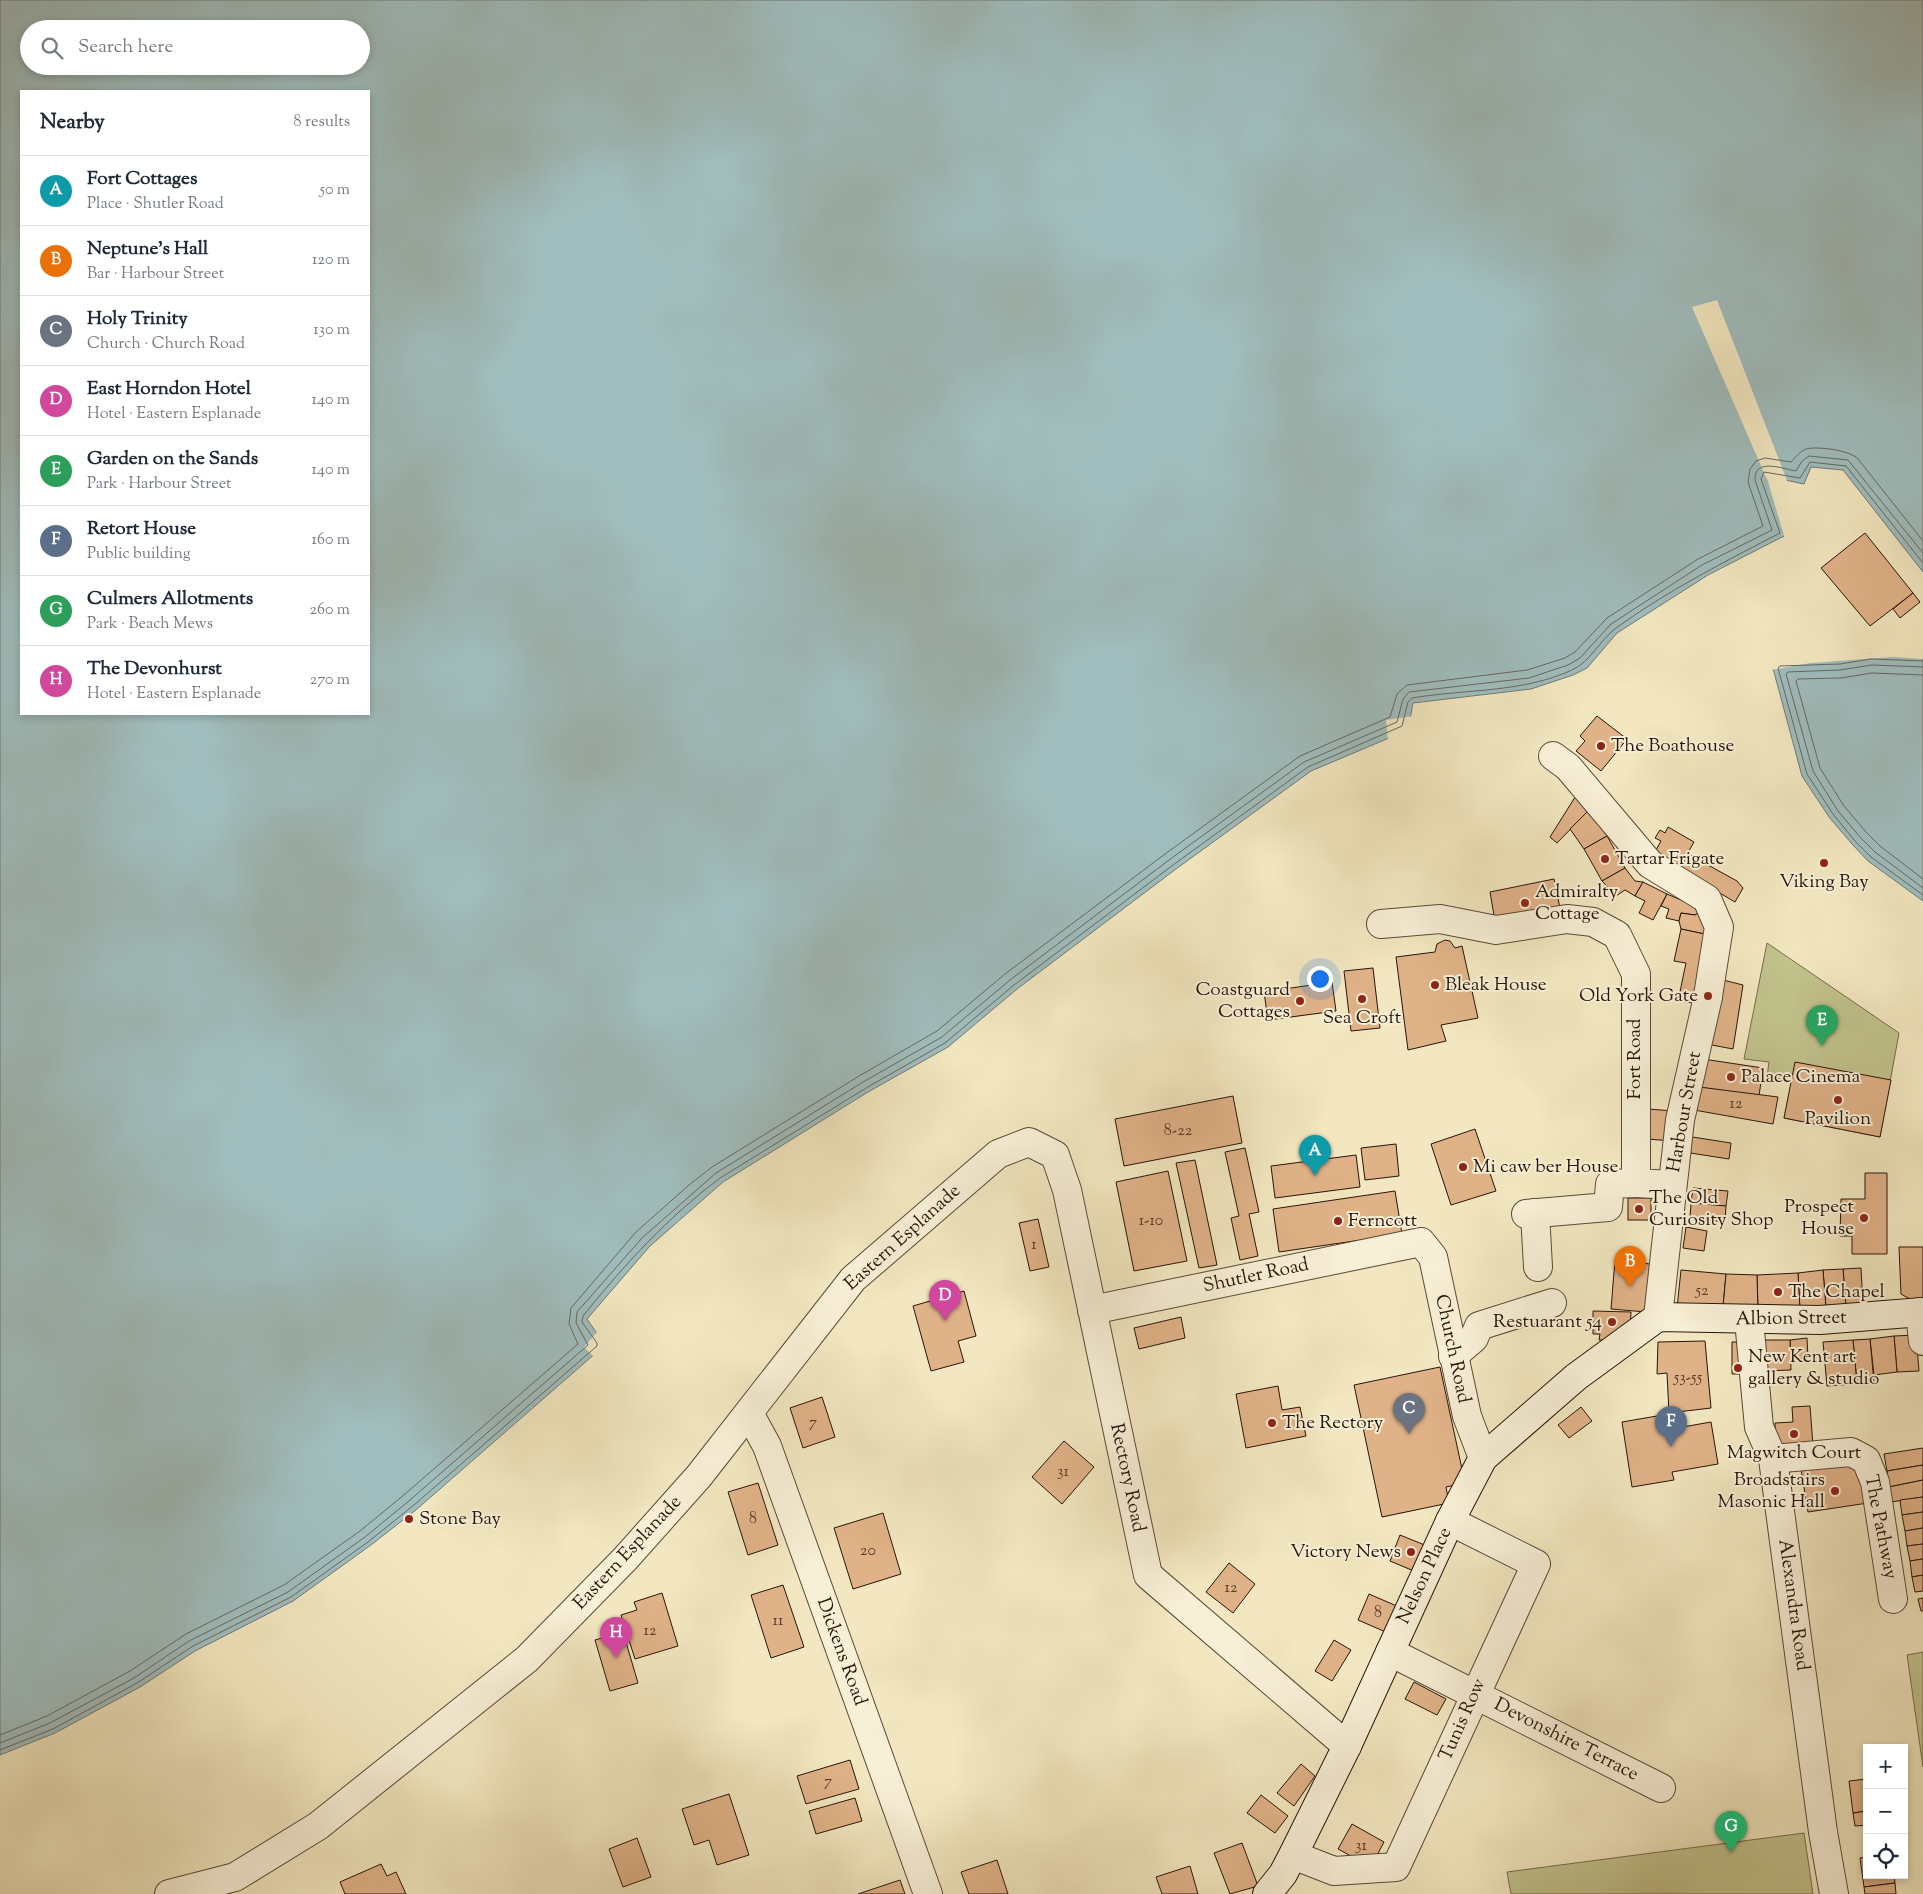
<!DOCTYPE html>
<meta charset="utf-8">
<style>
:root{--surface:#fff;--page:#f2f2f3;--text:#1f2937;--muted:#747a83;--line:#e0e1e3;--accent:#1a73e8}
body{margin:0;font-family:"Sorts Mill Goudy",serif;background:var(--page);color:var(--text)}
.controls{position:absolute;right:15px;bottom:15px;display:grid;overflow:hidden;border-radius:0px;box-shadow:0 2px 8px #0003}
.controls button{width:45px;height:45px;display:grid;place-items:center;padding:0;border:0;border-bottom:1px solid var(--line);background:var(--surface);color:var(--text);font:25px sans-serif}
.you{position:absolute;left:1319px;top:978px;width:18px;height:18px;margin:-12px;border:4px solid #fff;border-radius:50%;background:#1a73e8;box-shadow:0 0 0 8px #1a73e833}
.badge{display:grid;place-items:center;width:32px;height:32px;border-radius:50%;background:var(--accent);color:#fff;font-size:16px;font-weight:700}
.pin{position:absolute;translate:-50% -41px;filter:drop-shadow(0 1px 2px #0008)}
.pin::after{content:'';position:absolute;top:26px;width:18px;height:15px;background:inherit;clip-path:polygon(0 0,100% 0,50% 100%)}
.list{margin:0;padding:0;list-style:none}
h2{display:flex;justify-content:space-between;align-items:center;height:65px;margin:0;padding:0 20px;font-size:21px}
h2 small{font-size:16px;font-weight:400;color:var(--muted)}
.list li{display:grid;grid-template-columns:32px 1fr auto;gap:15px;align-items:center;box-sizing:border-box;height:70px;padding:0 20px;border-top:1px solid var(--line)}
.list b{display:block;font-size:19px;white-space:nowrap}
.list p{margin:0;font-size:16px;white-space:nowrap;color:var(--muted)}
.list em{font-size:16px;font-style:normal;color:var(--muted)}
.icon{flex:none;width:28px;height:28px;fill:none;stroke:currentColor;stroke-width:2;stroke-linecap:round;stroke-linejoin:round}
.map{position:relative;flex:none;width:1923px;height:1894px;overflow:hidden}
.search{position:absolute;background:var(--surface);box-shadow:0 2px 8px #0003;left:20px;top:20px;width:350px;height:55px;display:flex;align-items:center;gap:12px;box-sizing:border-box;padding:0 18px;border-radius:28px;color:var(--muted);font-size:19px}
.panel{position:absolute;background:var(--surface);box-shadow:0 2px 8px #0003;left:20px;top:90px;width:350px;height:625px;border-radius:0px}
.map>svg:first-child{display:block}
</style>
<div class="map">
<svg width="1923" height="1894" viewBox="0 0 1923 1894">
<rect width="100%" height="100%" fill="#f2e7c0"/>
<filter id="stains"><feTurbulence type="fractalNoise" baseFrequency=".004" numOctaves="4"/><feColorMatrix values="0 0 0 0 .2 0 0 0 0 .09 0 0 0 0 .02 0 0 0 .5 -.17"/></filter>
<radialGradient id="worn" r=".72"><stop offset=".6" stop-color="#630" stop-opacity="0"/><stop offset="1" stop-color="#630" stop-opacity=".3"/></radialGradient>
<g fill="#c2c38d" stroke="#756c4b">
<polygon points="1767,943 1899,1033 1880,1137 1784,1118 1792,1081 1767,1077 1769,1062 1744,1059"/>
<polygon points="1923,1652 1923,1767 1907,1655"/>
<polygon points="1804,1833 1813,1894 1511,1894 1507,1872"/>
</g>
<g fill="#a0bdbd" stroke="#707a75" fill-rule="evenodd">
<path d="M0,0H1923V572L1843,470L1811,467L1804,484L1766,476L1788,534L1708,575L1617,633L1587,668L1573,675L1531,689L1413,703L1408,730L1311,771L1176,869L1017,989L948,1047L868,1092L723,1182L650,1246L587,1319L605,1345L417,1509L371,1545L293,1601L195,1651L140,1687L55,1733L0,1755ZM29,29H361V66H29ZM21,91H369V714H21Z"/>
<polygon points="1871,654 1923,656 1923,901 1868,861 1852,844 1829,817 1802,776 1771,661 1839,659"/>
</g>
<g fill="#f2e7c0">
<polygon points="1717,300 1788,483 1769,479 1790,534 1785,539 1768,482 1692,307"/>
<polygon points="1891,651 1923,654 1923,659 1892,657 1811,663 1771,670 1768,661 1771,658 1839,657"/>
<polygon points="1413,716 1409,731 1382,743 1388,740 1386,720"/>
<polygon points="598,1331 607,1345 595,1358 584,1347"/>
</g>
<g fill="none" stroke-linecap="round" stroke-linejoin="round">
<g stroke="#646963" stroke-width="1">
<polyline points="1923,661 1871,659 1840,664 1780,666 1778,668 1807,774 1833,814 1855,841 1871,857 1923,895"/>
<polyline points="1923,667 1872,665 1840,670 1788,672 1786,674 1813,771 1838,811 1860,837 1875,852 1923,888"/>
<polyline points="1923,675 1872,673 1841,678 1798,679 1796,681 1820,768 1844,806 1866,832 1880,846 1923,879"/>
<path d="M0,1735L47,1716L130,1671L186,1634L284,1585L360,1531L405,1494L578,1344L569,1324L571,1308L636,1232L689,1185L712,1167L859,1076L937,1031L1005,974L1165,854L1300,756L1390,717L1397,694L1407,685L1527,670L1565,658L1575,652L1607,618L1698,559L1763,526L1748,482L1750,469L1756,461L1765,458L1791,462C1796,457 1799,452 1806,449C1817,446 1850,450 1858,459L1923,541"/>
<path d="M0,1743L50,1723L134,1678L189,1641L288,1592L365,1537L410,1500L588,1345L576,1323L577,1312L642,1238L716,1173L863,1082L942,1037L1010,980L1169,860L1304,762L1397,722L1403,699L1409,692L1529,678L1568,665L1580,658L1611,624L1702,565L1772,530L1755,480C1754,457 1783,469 1796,471L1802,461L1809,456L1848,460L1923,553"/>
<path d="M0,1750L53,1729L137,1683L193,1646L291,1597L368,1542L414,1505L597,1346V1343L582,1322L583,1316C624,1265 668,1217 720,1178L866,1088L945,1043L1014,985L1173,865L1308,767L1402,726L1408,702L1412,698C1465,689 1522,693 1572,670C1591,661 1599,641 1616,628C1667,591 1724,562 1780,533L1761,479L1764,472L1800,478L1810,462L1846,466L1923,563"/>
</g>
</g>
<g fill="#e0b288" stroke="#281509">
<polygon points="1865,533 1913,593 1870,626 1821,568"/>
<polygon points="1913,593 1920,602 1900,618 1893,609"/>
<polygon points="1597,716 1627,739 1601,771 1576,751 1585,741 1580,736"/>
<polygon points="1577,794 1594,805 1557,843 1550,837"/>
<polygon points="1594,805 1607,836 1584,849 1570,829"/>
<polygon points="1668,827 1694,842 1678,870 1667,863 1656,850 1661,841 1655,838 1660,830 1665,833"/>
<polygon points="1607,836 1625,868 1602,881 1584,849"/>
<polygon points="1688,854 1737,881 1743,888 1735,902 1679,869"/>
<polygon points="1625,868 1635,881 1643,882 1635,896 1625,890 1616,896 1602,881"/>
<polygon points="1554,879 1561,913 1496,927 1490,892"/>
<polygon points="1643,882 1667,894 1653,920 1639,913 1645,901 1635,896"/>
<polygon points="1667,894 1688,903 1699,912 1695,915 1681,913 1679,921 1666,918 1669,909 1661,906"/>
<polygon points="1699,912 1714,936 1681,929 1679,921 1681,913 1695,915"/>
<polygon points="1681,929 1714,936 1702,1004 1678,1001 1686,963 1674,961"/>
<polygon points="1445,940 1450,941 1455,948 1462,946 1478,1018 1441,1025 1446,1041 1408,1050 1396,957 1435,952 1437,944"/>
<polygon points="1373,968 1380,1028 1351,1031 1344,971"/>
<polygon points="1715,978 1743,985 1733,1049 1701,1043"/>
<polygon points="1332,982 1336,1011 1268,1020 1264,992"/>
<polygon points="1703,1059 1763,1068 1759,1096 1699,1087"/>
<polygon points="1795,1062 1891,1080 1880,1137 1784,1118"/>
<polygon points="1699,1087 1778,1097 1773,1124 1694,1110"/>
<polygon points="1233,1096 1242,1143 1124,1166 1115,1119"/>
<polygon points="1648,1109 1674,1111 1672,1141 1647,1139"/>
<polygon points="1475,1129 1496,1191 1451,1205 1431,1144"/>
<polygon points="1686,1136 1731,1143 1729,1159 1684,1152"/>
<polygon points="1396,1144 1399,1176 1365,1180 1361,1148"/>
<polygon points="1245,1148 1259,1212 1249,1214 1258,1256 1240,1260 1231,1218 1239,1216 1225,1152"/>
<polygon points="1356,1155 1360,1187 1275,1198 1271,1166"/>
<polygon points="1195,1160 1217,1265 1199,1268 1176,1163"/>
<polygon points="1168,1171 1187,1261 1134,1271 1116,1182"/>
<polygon points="1865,1173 1887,1173 1887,1254 1852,1254 1852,1236 1840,1236 1841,1199 1865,1199"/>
<polygon points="1693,1188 1728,1191 1726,1206 1691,1203"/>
<polygon points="1395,1191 1402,1234 1279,1252 1273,1209"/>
<rect x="1628" y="1198" width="23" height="22"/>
<polygon points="1691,1203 1726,1206 1725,1222 1690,1218"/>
<polygon points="1038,1219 1049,1267 1030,1271 1019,1223"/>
<polygon points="1686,1227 1707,1231 1704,1251 1683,1248"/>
<polygon points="1899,1247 1923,1247 1923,1298 1910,1299 1901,1294"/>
<polygon points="1615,1260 1650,1264 1646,1312 1611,1309"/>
<polygon points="1861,1268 1863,1306 1846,1307 1843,1269"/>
<polygon points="1843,1269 1846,1307 1826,1308 1823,1270"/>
<polygon points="1681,1270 1726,1274 1722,1318 1677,1308"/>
<polygon points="1823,1270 1826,1308 1800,1310 1798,1273"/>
<polygon points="1798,1273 1800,1310 1758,1311 1757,1275"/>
<polygon points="1726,1274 1757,1275 1758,1311 1722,1318"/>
<polygon points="964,1291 976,1336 958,1341 964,1362 931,1371 913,1306"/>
<polygon points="1593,1311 1631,1312 1630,1333 1618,1340 1599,1340 1600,1334 1593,1334"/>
<polygon points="1181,1317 1185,1338 1139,1349 1134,1328"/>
<polygon points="1916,1335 1919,1371 1897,1372 1894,1336"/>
<polygon points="1894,1336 1897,1372 1874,1375 1870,1339"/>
<polygon points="1807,1338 1808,1358 1791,1359 1790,1340"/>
<polygon points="1870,1339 1874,1383 1857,1384 1853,1340"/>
<polygon points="1764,1340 1790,1340 1791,1370 1765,1371"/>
<polygon points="1853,1340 1857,1384 1827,1386 1823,1342"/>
<polygon points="1705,1341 1711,1408 1669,1413 1667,1373 1657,1374 1658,1342"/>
<polygon points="1732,1342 1744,1342 1745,1374 1732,1374"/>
<polygon points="1440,1367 1465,1483 1446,1487 1449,1503 1382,1517 1354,1385"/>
<polygon points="1278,1386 1282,1410 1300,1407 1306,1436 1246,1448 1236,1394"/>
<polygon points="822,1397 835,1437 803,1448 790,1408"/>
<polygon points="1810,1406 1813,1446 1776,1448 1775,1423 1793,1422 1792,1407"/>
<polygon points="1581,1407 1592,1421 1569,1438 1558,1425"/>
<polygon points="1657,1416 1660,1431 1711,1422 1718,1464 1672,1472 1674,1480 1632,1487 1622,1422"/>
<polygon points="1064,1441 1094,1467 1062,1504 1032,1477"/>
<polygon points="1923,1448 1923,1465 1887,1471 1884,1454"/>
<polygon points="1857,1463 1868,1503 1808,1512 1801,1469"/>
<polygon points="1923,1465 1923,1480 1889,1487 1887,1471"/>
<polygon points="1923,1480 1923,1497 1891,1502 1889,1487"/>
<polygon points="758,1483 778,1545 748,1555 728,1492"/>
<polygon points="1923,1497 1923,1512 1902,1515 1900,1500"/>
<polygon points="1923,1512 1923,1528 1905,1531 1902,1515"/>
<polygon points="883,1513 901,1574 853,1589 834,1528"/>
<polygon points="1923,1528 1923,1544 1907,1546 1905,1531"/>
<polygon points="1400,1535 1432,1548 1421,1574 1390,1561"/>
<polygon points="1923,1544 1923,1559 1910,1561 1907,1546"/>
<polygon points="1923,1559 1923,1575 1912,1577 1910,1561"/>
<polygon points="1229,1563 1255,1584 1233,1613 1206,1592"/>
<polygon points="1923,1575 1923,1591 1915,1592 1912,1577"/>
<polygon points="783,1585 804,1647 771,1658 751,1595"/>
<polygon points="662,1593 678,1646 635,1659 621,1615 637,1610 634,1602"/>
<polygon points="1369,1594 1399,1607 1388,1633 1358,1620"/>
<polygon points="1923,1598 1923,1611 1921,1611 1918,1599"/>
<polygon points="623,1632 638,1683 610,1691 595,1640"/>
<polygon points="1334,1640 1351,1650 1332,1681 1315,1671"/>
<polygon points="1414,1682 1446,1699 1437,1715 1405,1699"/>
<polygon points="850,1760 859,1789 806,1804 797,1776"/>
<polygon points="1301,1764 1315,1776 1294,1806 1277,1793"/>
<polygon points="1867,1779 1867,1811 1853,1813 1849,1781"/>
<polygon points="729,1794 749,1855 717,1865 709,1840 694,1845 682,1809"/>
<polygon points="1261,1795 1288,1816 1275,1833 1247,1813"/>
<polygon points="855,1798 862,1821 816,1834 809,1811"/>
<polygon points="1867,1811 1867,1825 1855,1826 1853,1813"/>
<polygon points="1352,1824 1384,1842 1371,1867 1338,1849"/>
<polygon points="637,1838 651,1877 623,1887 609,1849"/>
<polygon points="1242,1843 1258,1886 1230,1894 1214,1853"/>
<polygon points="1867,1857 1867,1875 1894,1875 1895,1883 1864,1887 1860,1858"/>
<polygon points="997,1860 1008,1894 969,1894 961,1872"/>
<polygon points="381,1864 387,1876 396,1872 406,1894 345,1894 340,1882"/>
<polygon points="1190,1866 1198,1894 1162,1894 1156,1877"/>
<polygon points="900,1880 905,1894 858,1894"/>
<polygon points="1895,1883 1896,1894 1865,1894 1864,1887"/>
</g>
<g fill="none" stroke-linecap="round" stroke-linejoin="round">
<defs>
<g id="street">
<polyline points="1553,756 1568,767 1650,864 1707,899 1719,927 1708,996"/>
<polyline points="1381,924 1440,919 1496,930 1567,919 1593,922 1617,935 1636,974 1636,1183 1672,1185"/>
<polyline points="1535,1213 1538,1267"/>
<polyline points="1526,1214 1608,1207 1610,1184 1636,1183"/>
<polyline points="1092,1310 1421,1242 1433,1257 1467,1416 1483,1458"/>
<polyline points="1920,1312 1923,1341"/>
<polyline points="1658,1317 1680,1120 1708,997"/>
<polyline points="1749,1320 1759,1427 1773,1459 1823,1832 1834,1894"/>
<polyline points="1453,1356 1474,1338 1479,1326 1552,1303"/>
<polyline points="749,1413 767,1446 928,1894"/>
<polyline points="1773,1459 1851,1452 1866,1460 1875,1482 1893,1599"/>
<polyline points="1390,1652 1661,1788"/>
<polyline points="1293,1855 1334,1871 1396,1867 1536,1564 1450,1521"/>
<polyline points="169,1894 235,1877 318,1826 527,1659 625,1559 699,1476 853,1279 998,1154 1029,1142 1055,1155 1067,1190 1148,1575 1347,1746"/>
</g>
<polyline id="secondary" points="1267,1894 1283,1874 1293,1855 1347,1746 1450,1521 1483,1458 1576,1377 1658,1317 1820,1320 1923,1312"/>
</defs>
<use href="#street" stroke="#5a4a37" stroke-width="30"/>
<use href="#secondary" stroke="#281509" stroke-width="30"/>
<use href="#street" stroke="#f7efd6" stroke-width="28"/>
<use href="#secondary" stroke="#f7efd6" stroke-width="28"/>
</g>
<g fill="#8f2418" stroke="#f7efd6" stroke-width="2">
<circle cx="1601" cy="746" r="5"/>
<circle cx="1605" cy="859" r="5"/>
<circle cx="1824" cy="863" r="5"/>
<circle cx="1525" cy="903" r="5"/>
<circle cx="1435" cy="985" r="5"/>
<circle cx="1708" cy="996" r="5"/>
<circle cx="1362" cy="999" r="5"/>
<circle cx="1300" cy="1001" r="5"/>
<circle cx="1731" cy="1077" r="5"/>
<circle cx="1838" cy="1100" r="5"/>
<circle cx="1463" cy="1167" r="5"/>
<circle cx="1639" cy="1209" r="5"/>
<circle cx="1864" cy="1218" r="5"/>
<circle cx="1338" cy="1221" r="5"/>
<circle cx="1778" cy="1292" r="5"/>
<circle cx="1612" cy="1322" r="5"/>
<circle cx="1738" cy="1368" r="5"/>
<circle cx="1272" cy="1423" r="5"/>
<circle cx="1794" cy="1434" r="5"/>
<circle cx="1835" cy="1491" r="5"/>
<circle cx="409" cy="1519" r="5"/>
<circle cx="1411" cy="1552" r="5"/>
</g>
<g text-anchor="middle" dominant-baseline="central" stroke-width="4" stroke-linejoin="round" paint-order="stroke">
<g font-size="16" fill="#563c29">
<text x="1736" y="1104">12</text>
<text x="1178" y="1131">8-22</text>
<text x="1151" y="1221">1-10</text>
<text x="1034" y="1245">1</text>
<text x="1702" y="1291">52</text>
<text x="1688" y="1378">53-55</text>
<text x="813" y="1423">7</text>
<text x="1063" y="1472">31</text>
<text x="753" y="1519">8</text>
<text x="868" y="1551">20</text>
<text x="1231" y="1588">12</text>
<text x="1378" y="1613">8</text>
<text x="778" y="1621">11</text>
<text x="650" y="1631">12</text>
<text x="828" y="1782">7</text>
<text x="1361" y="1846">31</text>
</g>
<g font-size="19" fill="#281509" stroke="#f7efd6" text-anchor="start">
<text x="1611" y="746">The Boathouse</text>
<text x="1615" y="859">Tartar Frigate</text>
<text x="1824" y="882" text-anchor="middle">Viking Bay</text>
<text x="1535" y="892">Admiralty<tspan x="1535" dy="22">Cottage</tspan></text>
<text x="1445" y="985">Bleak House</text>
<text x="1290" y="990" text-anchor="end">Coastguard<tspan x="1290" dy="22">Cottages</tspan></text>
<text x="1698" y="996" text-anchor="end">Old York Gate</text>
<text x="1362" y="1018" text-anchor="middle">Sea Croft</text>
<text x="1741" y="1077">Palace Cinema</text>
<text x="1838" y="1119" text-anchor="middle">Pavilion</text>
<text x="1473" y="1167">Mi caw ber House</text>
<text x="1649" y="1198">The Old<tspan x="1649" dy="22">Curiosity Shop</tspan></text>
<text x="1854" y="1207" text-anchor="end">Prospect<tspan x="1854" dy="22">House</tspan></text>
<text x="1348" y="1221">Ferncott</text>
<text x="1788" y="1292">The Chapel</text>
<text x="1602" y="1322" text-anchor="end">Restuarant 54</text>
<text x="1748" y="1357">New Kent art<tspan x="1748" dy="22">gallery &amp; studio</tspan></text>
<text x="1282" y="1423">The Rectory</text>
<text x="1794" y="1453" text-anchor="middle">Magwitch Court</text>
<text x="1825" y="1480" text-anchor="end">Broadstairs<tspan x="1825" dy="22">Masonic Hall</tspan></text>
<text x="419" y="1519">Stone Bay</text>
<text x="1401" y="1552" text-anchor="end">Victory News</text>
</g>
<g font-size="19" fill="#281509" stroke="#f7efd6">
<text transform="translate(1635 1059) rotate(-90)">Fort Road</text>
<text transform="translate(1685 1112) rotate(-80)">Harbour Street</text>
<text transform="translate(903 1238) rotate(-42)">Eastern Esplanade</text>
<text transform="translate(1256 1276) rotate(-12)">Shutler Road</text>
<text transform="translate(1791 1319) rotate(-1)">Albion Street</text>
<text transform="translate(1452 1349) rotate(78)">Church Road</text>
<text transform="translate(1127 1478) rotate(78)">Rectory Road</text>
<text transform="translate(1880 1527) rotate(79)">The Pathway</text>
<text transform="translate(628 1553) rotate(-47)">Eastern Esplanade</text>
<text transform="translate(1425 1576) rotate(-65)">Nelson Place</text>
<text transform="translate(1793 1605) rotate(82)">Alexandra Road</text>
<text transform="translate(841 1652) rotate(70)">Dickens Road</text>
<text transform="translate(1463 1720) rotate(-66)">Tunis Row</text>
<text transform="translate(1566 1740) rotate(27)">Devonshire Terrace</text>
</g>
</g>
<rect width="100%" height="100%" filter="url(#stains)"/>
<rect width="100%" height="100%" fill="url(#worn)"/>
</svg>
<div class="controls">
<button>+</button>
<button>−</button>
<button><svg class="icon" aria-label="locate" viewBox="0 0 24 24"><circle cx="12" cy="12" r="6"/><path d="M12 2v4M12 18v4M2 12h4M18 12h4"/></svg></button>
</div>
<div class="you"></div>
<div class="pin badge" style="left:1315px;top:1176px;background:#0f9aa8">A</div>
<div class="pin badge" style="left:1630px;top:1287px;background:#e8710a">B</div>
<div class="pin badge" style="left:1409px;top:1434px;background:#6b7280">C</div>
<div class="pin badge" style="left:945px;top:1321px;background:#d1479c">D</div>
<div class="pin badge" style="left:1822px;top:1046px;background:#2e9e5b">E</div>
<div class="pin badge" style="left:1671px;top:1447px;background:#5c6f8a">F</div>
<div class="pin badge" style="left:1731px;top:1852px;background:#2e9e5b">G</div>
<div class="pin badge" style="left:616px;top:1658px;background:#d1479c">H</div>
<div class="search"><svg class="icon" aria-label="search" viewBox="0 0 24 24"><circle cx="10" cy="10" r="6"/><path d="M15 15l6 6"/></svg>Search here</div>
<section class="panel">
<h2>Nearby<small>8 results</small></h2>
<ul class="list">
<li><span class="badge" style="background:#0f9aa8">A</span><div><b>Fort Cottages</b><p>Place · Shutler Road</p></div><em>50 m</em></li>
<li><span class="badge" style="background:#e8710a">B</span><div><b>Neptune's Hall</b><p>Bar · Harbour Street</p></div><em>120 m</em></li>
<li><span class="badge" style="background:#6b7280">C</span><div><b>Holy Trinity</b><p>Church · Church Road</p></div><em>130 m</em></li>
<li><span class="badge" style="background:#d1479c">D</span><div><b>East Horndon Hotel</b><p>Hotel · Eastern Esplanade</p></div><em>140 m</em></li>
<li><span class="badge" style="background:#2e9e5b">E</span><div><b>Garden on the Sands</b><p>Park · Harbour Street</p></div><em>140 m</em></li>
<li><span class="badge" style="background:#5c6f8a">F</span><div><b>Retort House</b><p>Public building</p></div><em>160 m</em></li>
<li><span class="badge" style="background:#2e9e5b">G</span><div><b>Culmers Allotments</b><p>Park · Beach Mews</p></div><em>260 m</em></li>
<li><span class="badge" style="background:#d1479c">H</span><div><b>The Devonhurst</b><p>Hotel · Eastern Esplanade</p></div><em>270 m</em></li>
</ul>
</section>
</div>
